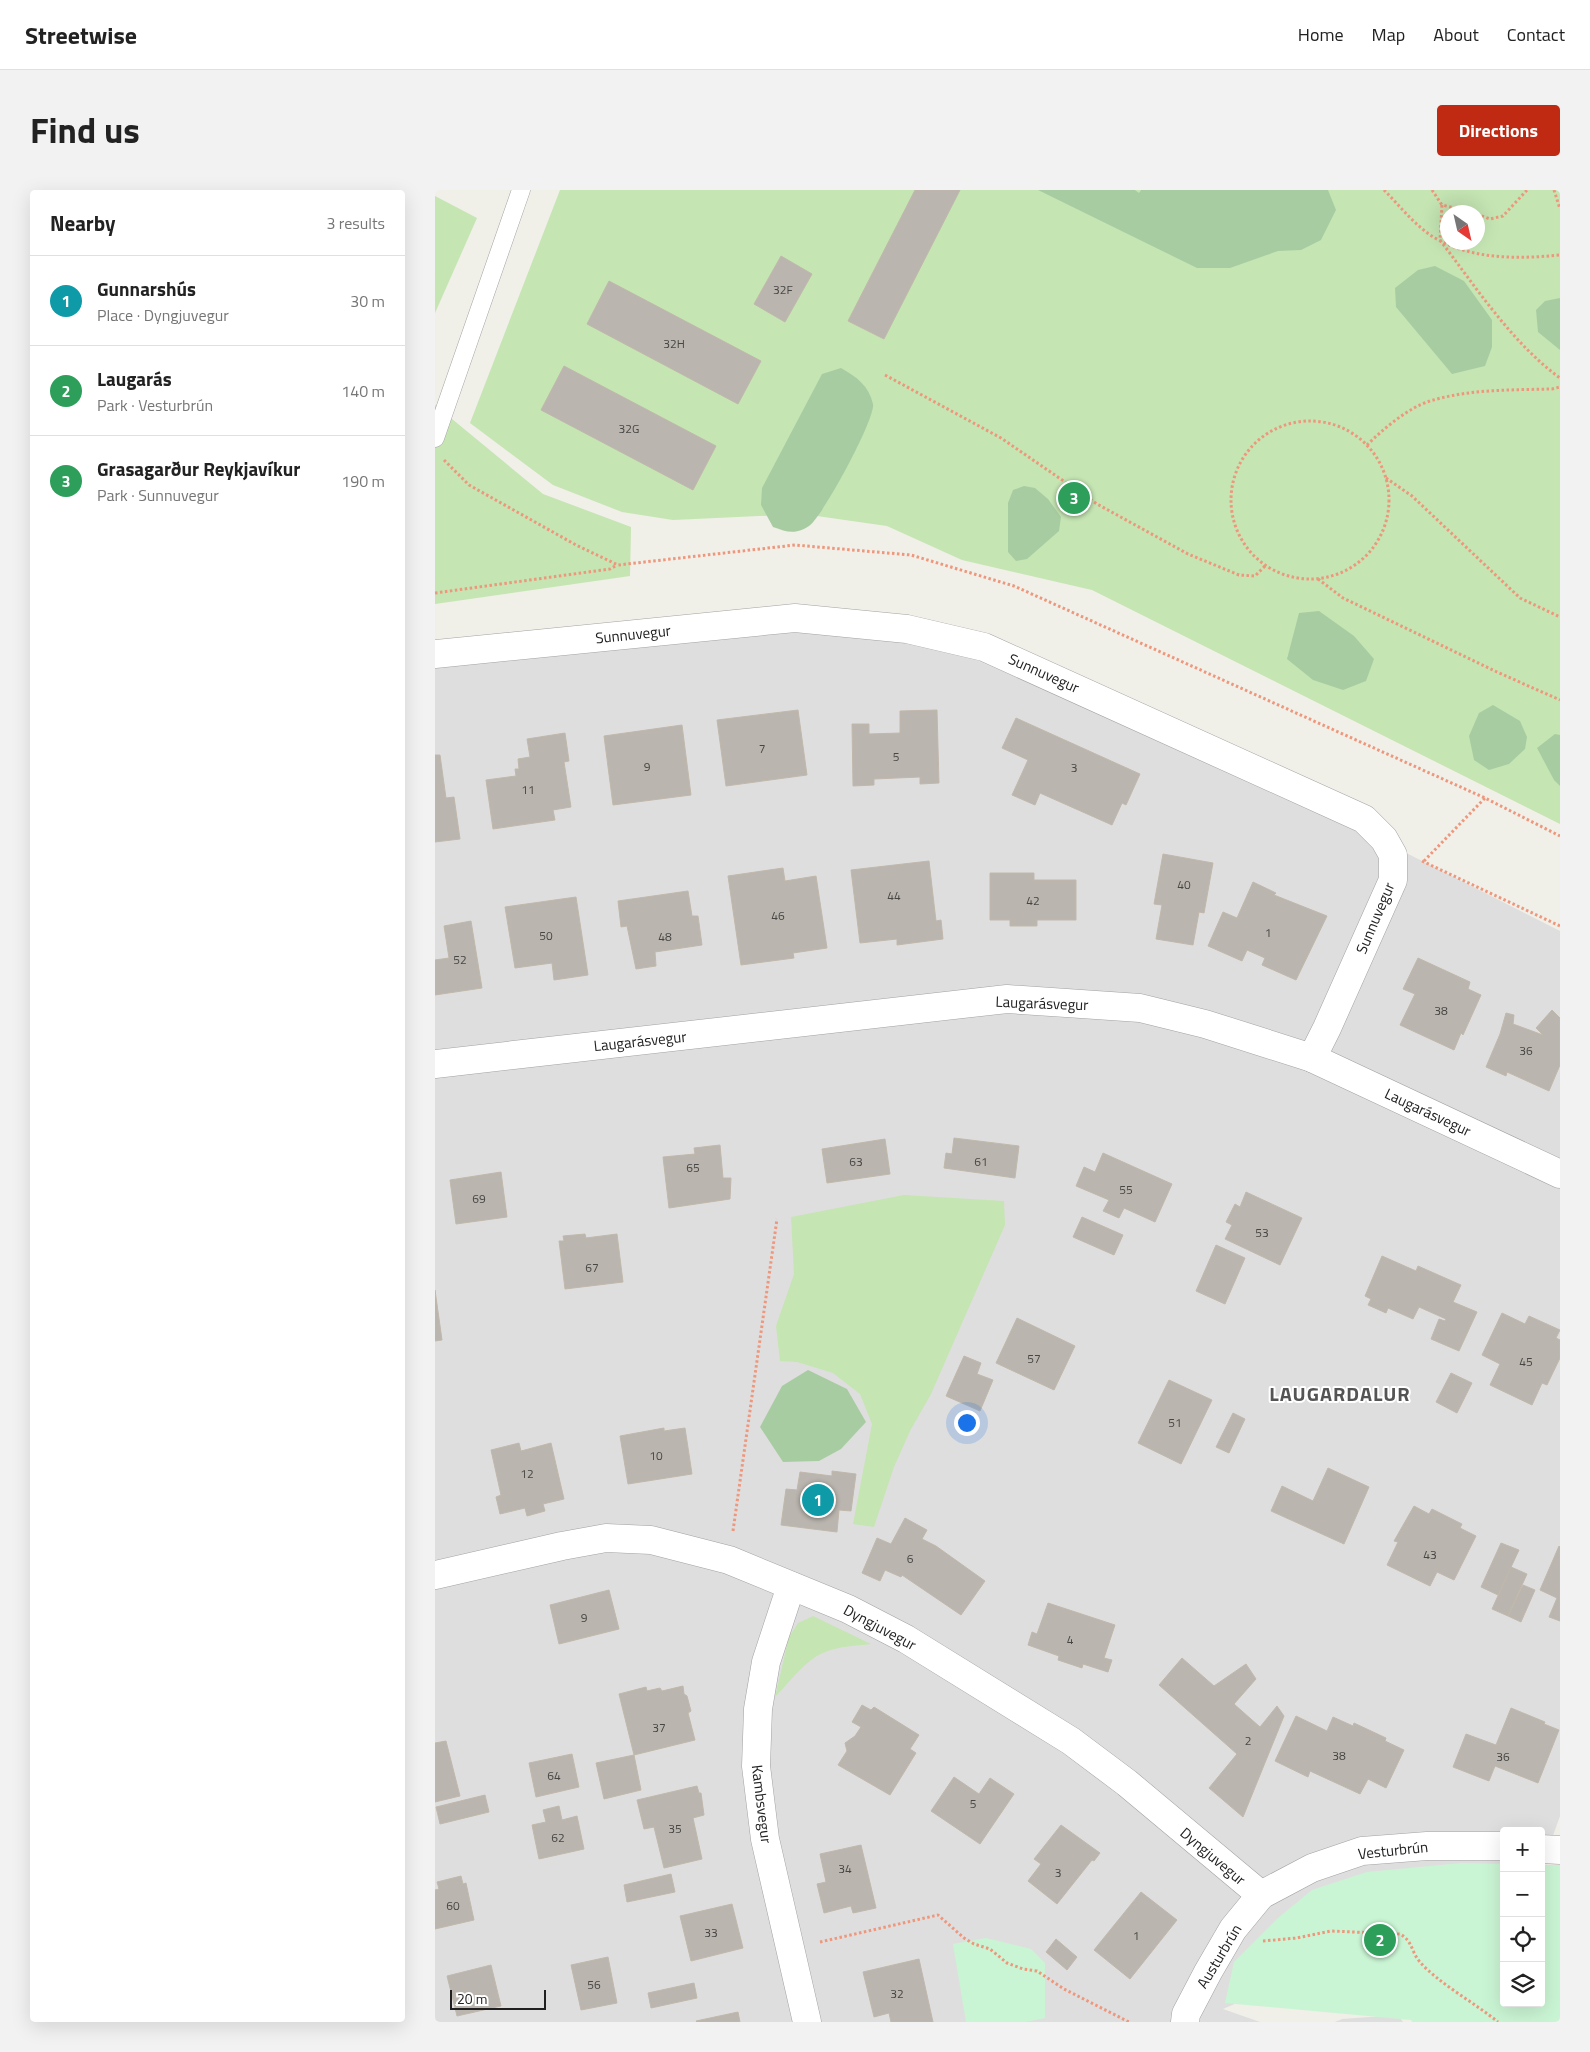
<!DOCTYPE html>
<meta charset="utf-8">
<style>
:root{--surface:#fff;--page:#f2f2f2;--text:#222;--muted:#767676;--line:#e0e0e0;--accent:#c02912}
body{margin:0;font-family:"Titillium Web",sans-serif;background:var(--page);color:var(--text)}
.controls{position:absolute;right:15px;bottom:15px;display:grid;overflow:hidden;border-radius:5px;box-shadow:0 5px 20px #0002}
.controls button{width:45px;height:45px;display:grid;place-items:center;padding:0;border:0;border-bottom:1px solid var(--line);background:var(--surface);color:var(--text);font:25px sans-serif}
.compass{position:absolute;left:1005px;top:15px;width:45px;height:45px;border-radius:50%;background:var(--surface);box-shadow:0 5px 20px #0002;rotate:146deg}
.scale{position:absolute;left:15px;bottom:12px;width:96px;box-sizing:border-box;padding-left:5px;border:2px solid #212121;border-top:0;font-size:14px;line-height:18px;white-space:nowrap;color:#212121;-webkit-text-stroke:4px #fff;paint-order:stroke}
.you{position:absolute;left:531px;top:1232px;width:18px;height:18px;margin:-12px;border:4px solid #fff;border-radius:50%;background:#1a73e8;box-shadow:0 0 0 8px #1a73e833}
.badge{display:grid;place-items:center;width:32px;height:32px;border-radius:50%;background:var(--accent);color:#fff;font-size:16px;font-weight:700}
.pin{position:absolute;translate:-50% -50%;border:2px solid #fff;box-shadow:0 1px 5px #0006}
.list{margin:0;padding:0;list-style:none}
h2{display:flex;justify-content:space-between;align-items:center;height:65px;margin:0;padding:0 20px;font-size:21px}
h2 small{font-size:16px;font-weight:400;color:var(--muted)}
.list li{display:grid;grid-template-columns:32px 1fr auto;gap:15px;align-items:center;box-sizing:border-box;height:90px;padding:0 20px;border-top:1px solid var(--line)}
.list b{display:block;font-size:19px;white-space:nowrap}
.list p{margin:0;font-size:16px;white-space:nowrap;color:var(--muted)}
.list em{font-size:16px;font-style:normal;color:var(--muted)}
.icon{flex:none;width:28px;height:28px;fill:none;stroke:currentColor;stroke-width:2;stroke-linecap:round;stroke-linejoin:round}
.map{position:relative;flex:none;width:1125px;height:1832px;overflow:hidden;border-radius:5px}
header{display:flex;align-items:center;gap:30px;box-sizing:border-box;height:70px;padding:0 25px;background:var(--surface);border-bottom:1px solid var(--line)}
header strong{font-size:24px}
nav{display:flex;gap:28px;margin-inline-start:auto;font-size:18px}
.intro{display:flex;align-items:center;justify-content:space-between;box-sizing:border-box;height:120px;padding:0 30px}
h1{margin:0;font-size:35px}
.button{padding:12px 22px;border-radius:5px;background:var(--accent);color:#fff;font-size:18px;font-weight:700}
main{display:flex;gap:30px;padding:0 30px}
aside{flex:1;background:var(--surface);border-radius:5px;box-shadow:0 5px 20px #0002}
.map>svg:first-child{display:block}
</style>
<header>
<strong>Streetwise</strong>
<nav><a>Home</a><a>Map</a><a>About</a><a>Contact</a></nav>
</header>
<div class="intro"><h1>Find us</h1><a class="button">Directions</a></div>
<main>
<aside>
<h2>Nearby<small>3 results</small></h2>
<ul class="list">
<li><span class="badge" style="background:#0f9aa8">1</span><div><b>Gunnarshús</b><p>Place · Dyngjuvegur</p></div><em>30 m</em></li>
<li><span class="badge" style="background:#2e9e5b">2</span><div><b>Laugarás</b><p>Park · Vesturbrún</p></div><em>140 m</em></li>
<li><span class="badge" style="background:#2e9e5b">3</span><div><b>Grasagarður Reykjavíkur</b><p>Park · Sunnuvegur</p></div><em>190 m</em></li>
</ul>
</aside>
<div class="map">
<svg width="1125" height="1832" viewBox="0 0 1125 1832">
<rect width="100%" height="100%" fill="#f0efe8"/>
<g fill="#dfdede">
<polygon points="317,442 427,442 518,460 867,610 1125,741 1125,1626 1106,1679 1106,1641 1069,1641 1069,1697 788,1819 825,1832 0,1832 0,478"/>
<polygon points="963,1825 968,1832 900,1832 907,1829"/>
</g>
<g fill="#c5e5b3" fill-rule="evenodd">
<path d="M125,0H1125V634L657,400L527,370L452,336L368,324L238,330L187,322L118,295L35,233ZM1012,22H1042V52H1012Z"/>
<polygon points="0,6 42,28 0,123"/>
<polygon points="0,215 108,304 196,337 195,386 0,414"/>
<polygon points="469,1005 569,1011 570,1035 496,1204 475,1241 459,1277 439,1337 418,1334 437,1234 425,1204 398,1183 362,1172 345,1171 341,1136 359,1084 356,1027"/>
<path d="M378,1426L436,1454C421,1456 405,1456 390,1462C370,1470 355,1492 340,1507L354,1447L363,1433Z"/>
</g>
<g fill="#a8cca1">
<polygon points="603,0 700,0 704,3 706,0 893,0 901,20 886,50 866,60 843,61 795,78 762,78"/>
<polygon points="1000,76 1029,91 1057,130 1057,157 1050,176 1017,184 961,117 960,98 983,80"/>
<polygon points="1125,108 1125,160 1103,142 1101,120 1110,111"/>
<path d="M406,178C422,187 434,196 438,214C441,228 387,328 374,336C360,345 352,342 338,337L326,315L327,298L387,184Z"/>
<polygon points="589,296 600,298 613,309 626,327 624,341 592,369 581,371 573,362 573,313 578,300"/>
<polygon points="884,421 919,446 939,469 931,491 908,500 878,490 852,469 864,423"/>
<polygon points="1058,515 1085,531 1092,547 1090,559 1074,574 1054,580 1039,570 1034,546 1044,523"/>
<polygon points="1120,544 1125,545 1125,596 1119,590 1102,558"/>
<polygon points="373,1180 412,1199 431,1232 406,1259 384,1271 348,1272 325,1237 347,1196"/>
</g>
<g fill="#caf5d4">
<polygon points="1027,1673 1069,1674 1069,1813 1106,1813 1106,1675 1125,1675 1125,1832 977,1832 976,1830 790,1813 799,1772 843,1728 877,1700 932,1682"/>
<polygon points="551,1748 596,1759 610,1773 610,1828 590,1832 531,1832 518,1754"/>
</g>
<g fill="#bab5ae" stroke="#c1b8ac">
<polygon points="480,0 525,0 449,149 413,131"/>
<polygon points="346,66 377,84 350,132 319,114"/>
<polygon points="174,91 326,171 303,214 152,134"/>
<polygon points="129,176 281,256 258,300 106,220"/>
<polygon points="363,520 372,585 291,596 282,530"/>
<polygon points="502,520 504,593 485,594 485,587 439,589 439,595 418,596 417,534 434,534 434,544 465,543 465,521"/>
<polygon points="581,528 705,584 691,615 687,613 677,635 605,603 600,615 577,605 593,570 567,558"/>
<polygon points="247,535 256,605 178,615 169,546"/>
<polygon points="130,543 134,571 129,572 136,617 118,620 120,630 58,639 51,590 81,586 80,579 84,579 83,569 95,567 92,549"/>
<polygon points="0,565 5,565 11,608 19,607 25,649 0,652"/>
<polygon points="728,664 778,673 769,723 764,722 758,755 721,749 727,715 719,714"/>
<polygon points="494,671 501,731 506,730 508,749 462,755 462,749 425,753 416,680"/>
<polygon points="348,678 350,691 381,686 392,758 358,763 359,768 306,775 293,686"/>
<polygon points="555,683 599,683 599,690 641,690 641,730 602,730 602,736 575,736 575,730 555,730"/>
<polygon points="818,692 841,703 839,705 892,726 861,790 827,775 830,768 812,760 807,771 773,756 788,722 802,728"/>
<polygon points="253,701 257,726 263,726 267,755 220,762 221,776 201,779 192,736 186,737 183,711"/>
<polygon points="141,707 153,785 119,790 117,773 80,778 70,717"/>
<polygon points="36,731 47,798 0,805 0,770 14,768 9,736"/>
<polygon points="983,768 1035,792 1033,799 1046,805 1028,845 1026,843 1019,860 965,835 980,804 968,799"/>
<polygon points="1117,820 1125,828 1125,875 1114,901 1072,882 1071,886 1051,877 1065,844 1071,823 1079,825 1078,834 1108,845 1101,838"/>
<polygon points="519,948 584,956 580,988 509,978 511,963 517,964"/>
<polygon points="450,949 455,984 392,993 387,959"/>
<polygon points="285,955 288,988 296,988 295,1009 234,1018 228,967 260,964 259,958"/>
<polygon points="668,963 737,994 720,1032 689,1018 684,1028 668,1021 674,1010 641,996 649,977 660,982"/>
<polygon points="66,982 72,1027 21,1034 15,990"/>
<polygon points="811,1002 867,1028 845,1075 790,1049 797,1035 791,1032 800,1014 805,1017"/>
<polygon points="647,1027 688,1045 679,1065 638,1047"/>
<polygon points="150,1044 151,1048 182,1044 188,1092 130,1099 124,1051 129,1051 128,1046"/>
<polygon points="781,1055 810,1068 790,1114 761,1101"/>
<polygon points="947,1066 981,1081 983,1076 1026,1095 1018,1112 1042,1122 1024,1161 996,1149 1004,1129 1010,1131 1011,1129 984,1117 978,1129 953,1118 951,1123 933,1115 936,1109 930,1106"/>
<polygon points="0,1100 7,1150 0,1151"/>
<polygon points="1067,1123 1090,1134 1094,1126 1125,1140 1121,1148 1125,1150 1125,1168 1112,1195 1107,1193 1097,1215 1055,1195 1065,1174 1047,1165"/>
<polygon points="582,1128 640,1156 619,1200 561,1173"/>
<polygon points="529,1166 546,1173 542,1184 558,1190 545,1221 511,1206"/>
<polygon points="1016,1183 1037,1193 1022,1223 1001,1212"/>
<polygon points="734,1190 777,1210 746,1274 703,1253"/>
<polygon points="798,1223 810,1229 794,1263 781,1257"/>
<polygon points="229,1238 229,1241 250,1238 257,1284 193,1294 185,1246"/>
<polygon points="84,1253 86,1261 116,1253 129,1309 108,1314 110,1321 92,1326 90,1318 65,1324 61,1307 66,1305 56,1260"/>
<polygon points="893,1278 934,1297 909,1354 836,1321 847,1296 878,1311"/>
<polygon points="397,1281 421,1284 416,1321 404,1320 402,1342 346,1335 351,1299 362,1300 365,1282 397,1286"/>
<polygon points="979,1316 994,1324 997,1319 1027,1334 1025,1338 1041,1346 1019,1390 1002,1382 995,1396 952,1375 963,1352 959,1351"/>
<polygon points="470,1328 492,1340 487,1349 501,1356 550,1391 526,1425 467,1385 466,1387 450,1380 445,1391 427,1383 442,1348 456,1354"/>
<polygon points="1066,1353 1084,1360 1063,1405 1046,1397"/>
<polygon points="1124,1356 1125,1357 1125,1431 1114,1427 1122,1408 1105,1400"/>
<polygon points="1076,1377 1092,1384 1073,1426 1057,1419"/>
<polygon points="1088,1395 1100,1400 1086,1432 1073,1426"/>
<polygon points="174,1400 184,1439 124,1454 115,1415"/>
<polygon points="613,1413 680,1435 669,1468 677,1470 673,1482 648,1474 647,1478 623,1470 624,1466 593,1455 597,1442 602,1444"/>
<polygon points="747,1468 779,1496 811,1474 821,1489 799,1514 825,1537 842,1516 849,1526 808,1627 774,1598 802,1564 724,1495"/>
<polygon points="248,1496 249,1504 252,1506 256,1521 253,1523 260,1550 199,1565 184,1504 211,1497 212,1501 225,1498 227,1501"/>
<polygon points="427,1515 436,1520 439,1517 484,1545 475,1559 481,1563 455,1605 403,1575 412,1561 410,1553 420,1546 426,1537 417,1532"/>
<polygon points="1076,1518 1110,1532 1109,1534 1124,1540 1103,1593 1060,1576 1054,1591 1018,1577 1031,1544 1061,1555"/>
<polygon points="861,1526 892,1541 898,1527 918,1536 919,1533 951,1548 950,1551 969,1560 951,1598 933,1589 925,1604 875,1581 873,1587 840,1571"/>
<polygon points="11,1551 25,1606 0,1612 0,1553"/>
<polygon points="137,1564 144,1597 101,1607 94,1573"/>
<polygon points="199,1565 206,1600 169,1609 161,1573"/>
<polygon points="519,1587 544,1604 555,1588 579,1604 545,1654 496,1621"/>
<polygon points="262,1596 264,1603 266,1603 269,1625 258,1628 267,1669 229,1678 219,1637 209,1639 202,1610"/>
<polygon points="50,1605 54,1622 5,1634 1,1617"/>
<polygon points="124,1616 127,1630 142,1626 149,1659 104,1669 97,1635 111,1632 108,1620"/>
<polygon points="626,1635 665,1663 659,1671 657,1670 622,1714 593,1691 606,1674 599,1669"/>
<polygon points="426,1655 441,1718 418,1723 416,1716 389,1723 382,1694 391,1692 385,1664"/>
<polygon points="236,1684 240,1702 192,1712 189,1695"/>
<polygon points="26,1686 28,1694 31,1693 39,1730 0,1739 0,1700 4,1699 2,1692"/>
<polygon points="706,1702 742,1730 695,1789 659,1760"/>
<polygon points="297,1714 308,1758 256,1771 245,1726"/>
<polygon points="621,1749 642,1767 632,1780 611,1762"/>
<polygon points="173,1767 182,1813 146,1820 136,1775"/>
<polygon points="484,1769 498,1832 456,1832 454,1823 439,1827 428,1782"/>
<polygon points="56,1775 66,1816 22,1826 12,1786"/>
<polygon points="259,1793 262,1808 216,1818 213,1803"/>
<polygon points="303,1822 305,1832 262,1832 261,1831"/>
</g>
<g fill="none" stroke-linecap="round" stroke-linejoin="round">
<defs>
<polyline id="service" points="0,248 86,0"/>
<g id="minor">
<polyline points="0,464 360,428 472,439 549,457 929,629 949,649 958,665 958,690 892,838 877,868"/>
<polyline points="0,1385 127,1356 171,1348 216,1350 294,1370 413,1419 471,1449 636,1551 692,1593 826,1705"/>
<polyline points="356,1396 331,1472 323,1519 321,1576 330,1649 372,1832"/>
<polyline points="1106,1659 1125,1660"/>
<polyline points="750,1832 751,1824 773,1782 798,1739 826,1705 877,1678 927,1661 992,1656 1069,1656"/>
</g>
<polyline id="tertiary" points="0,874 572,809 705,818 770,834 877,868 1125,984"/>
</defs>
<use href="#service" stroke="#a2a2a2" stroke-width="19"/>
<use href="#minor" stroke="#a2a2a2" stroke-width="29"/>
<use href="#tertiary" stroke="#a2a2a2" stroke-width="29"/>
<g stroke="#ee977c" stroke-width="3" stroke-dasharray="2.5 2.5" stroke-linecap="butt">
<path d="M949,0C965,16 981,37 1000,48C1038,70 1083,69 1125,65"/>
<polyline points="997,0 1007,15"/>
<polyline points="1119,0 1125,19"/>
<path d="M1036,22L1007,15L1005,50C1040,96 1077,153 1125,188"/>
<polyline points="1042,24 1055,29 1068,26 1092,0"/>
<polyline points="450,185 566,248 662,314 753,364 804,385 820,386 830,376"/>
<circle cx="875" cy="310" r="79"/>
<path d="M932,255C947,240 974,217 995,211C1034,199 1077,200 1117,199L1125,197"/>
<polyline points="9,270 34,295 141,355 183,375 360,355 476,365 579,396 1050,608 1125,646"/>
<polyline points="951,288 977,306 1085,408 1125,427"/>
<polyline points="883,389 908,408 1062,482 1125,510"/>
<polyline points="0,403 175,379 182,375"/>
<polyline points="987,671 1125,736"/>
<polyline points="989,671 1050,608"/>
<polyline points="298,1341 342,1029"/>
<path d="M828,1751L862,1748L896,1741L965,1744C978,1751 976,1762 985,1772C1003,1793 1040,1813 1063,1832"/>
<polyline points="385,1752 503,1725 529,1748 539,1754 555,1759 572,1773 588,1779 602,1781 629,1799 694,1832"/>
</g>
<use href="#service" stroke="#fff" stroke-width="18"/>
<use href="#minor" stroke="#fff" stroke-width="28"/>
<use href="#tertiary" stroke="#fff" stroke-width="28"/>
</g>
<g text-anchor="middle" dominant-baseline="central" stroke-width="4" stroke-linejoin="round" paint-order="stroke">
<g font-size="12" fill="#474644">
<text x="348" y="99">32F</text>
<text x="239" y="153">32H</text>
<text x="194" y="238">32G</text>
<text x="327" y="558">7</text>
<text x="461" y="566">5</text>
<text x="212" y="576">9</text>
<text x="639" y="577">3</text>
<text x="93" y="599">11</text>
<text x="749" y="694">40</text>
<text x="459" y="705">44</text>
<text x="598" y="710">42</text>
<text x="343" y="725">46</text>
<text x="833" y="742">1</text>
<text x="111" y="745">50</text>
<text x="230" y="746">48</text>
<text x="25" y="769">52</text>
<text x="1006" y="820">38</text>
<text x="1091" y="860">36</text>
<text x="421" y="971">63</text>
<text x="546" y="971">61</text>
<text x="258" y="977">65</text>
<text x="691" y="999">55</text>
<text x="44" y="1008">69</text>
<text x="827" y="1042">53</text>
<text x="157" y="1077">67</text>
<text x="599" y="1168">57</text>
<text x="1091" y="1171">45</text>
<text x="740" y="1232">51</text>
<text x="221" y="1265">10</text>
<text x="92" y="1283">12</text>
<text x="995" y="1364">43</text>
<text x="475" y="1368">6</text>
<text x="149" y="1427">9</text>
<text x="635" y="1449">4</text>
<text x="224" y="1537">37</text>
<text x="813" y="1550">2</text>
<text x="904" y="1565">38</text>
<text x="1068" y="1566">36</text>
<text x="119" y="1585">64</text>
<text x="538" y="1613">5</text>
<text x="240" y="1638">35</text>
<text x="123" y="1647">62</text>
<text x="410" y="1678">34</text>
<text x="623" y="1682">3</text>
<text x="18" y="1715">60</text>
<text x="276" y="1742">33</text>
<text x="701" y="1745">1</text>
<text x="159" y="1794">56</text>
<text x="462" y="1803">32</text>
</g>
<g font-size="15" fill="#212121" stroke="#fff">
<text transform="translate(198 444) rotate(-6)">Sunnuvegur</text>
<text transform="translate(609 483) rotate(24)">Sunnuvegur</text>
<text transform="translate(940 728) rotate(-67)">Sunnuvegur</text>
<text transform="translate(607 813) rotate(2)">Laugarásvegur</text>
<text transform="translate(205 851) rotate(-6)">Laugarásvegur</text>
<text transform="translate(993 922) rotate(25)">Laugarásvegur</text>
<text transform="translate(445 1437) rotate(28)">Dyngjuvegur</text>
<text transform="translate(327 1614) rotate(83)">Kambsvegur</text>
<text transform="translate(958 1660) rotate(-6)">Vesturbrún</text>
<text transform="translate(778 1666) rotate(40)">Dyngjuvegur</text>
<text transform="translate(784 1766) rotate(-59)">Austurbrún</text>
</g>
<g font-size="20" font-weight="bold" letter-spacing="1" fill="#545454" stroke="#fff">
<text x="905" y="1203">LAUGARDALUR</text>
</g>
</g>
</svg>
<div class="controls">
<button>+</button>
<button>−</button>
<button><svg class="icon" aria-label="locate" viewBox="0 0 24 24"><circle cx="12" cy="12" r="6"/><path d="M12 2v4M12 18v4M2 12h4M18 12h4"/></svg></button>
<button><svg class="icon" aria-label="layers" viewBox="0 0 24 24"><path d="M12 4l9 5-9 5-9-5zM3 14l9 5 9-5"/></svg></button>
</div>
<svg class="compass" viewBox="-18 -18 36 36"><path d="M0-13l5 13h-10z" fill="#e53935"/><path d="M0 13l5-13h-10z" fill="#767676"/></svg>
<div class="scale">20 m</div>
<div class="you"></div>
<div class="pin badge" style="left:383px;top:1310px;background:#0f9aa8">1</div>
<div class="pin badge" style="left:945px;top:1750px;background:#2e9e5b">2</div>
<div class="pin badge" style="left:639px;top:308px;background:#2e9e5b">3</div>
</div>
</main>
